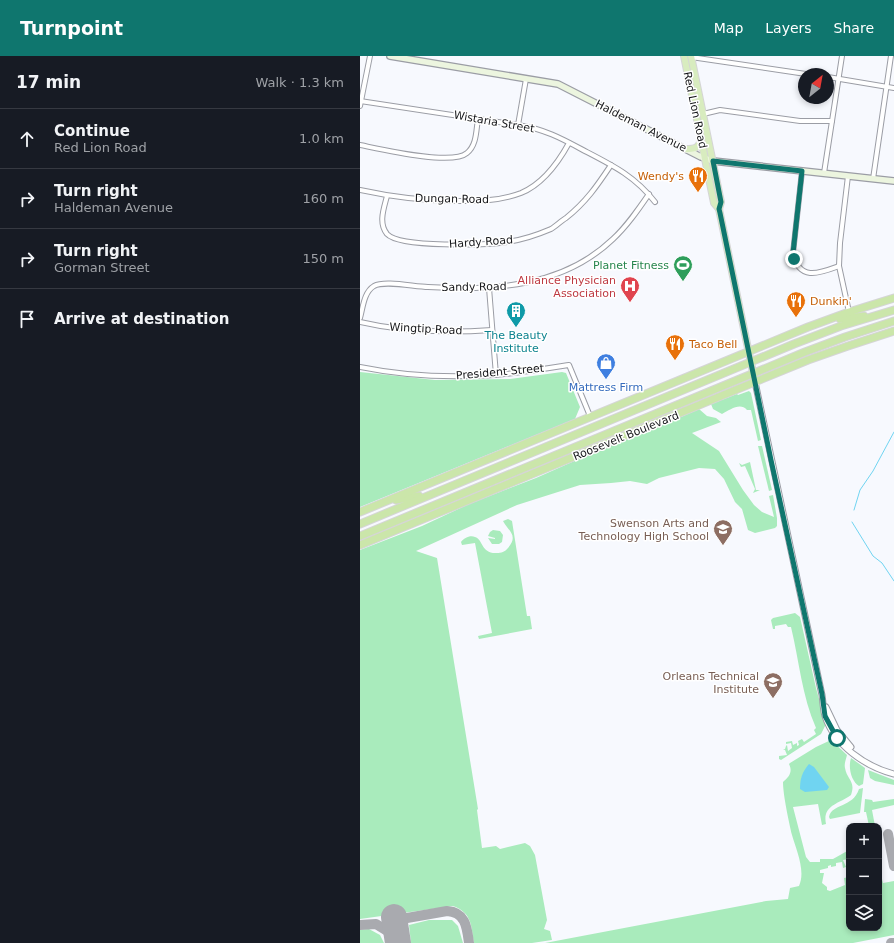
<!DOCTYPE html>
<meta charset="utf-8">
<style>
:root{--surface:#171b24;--page:#242831;--text:#f1f3f6;--muted:#9ea1a6;--line:#363941;--accent:#0f766e}
body{margin:0;font-family:"DejaVu Sans",sans-serif;background:var(--page);color:var(--text)}
.controls{position:absolute;right:12px;bottom:12px;display:grid;overflow:hidden;border-radius:8px;box-shadow:0 2px 6px #0003}
.controls button{width:36px;height:36px;display:grid;place-items:center;padding:0;border:0;border-bottom:1px solid var(--line);background:var(--surface);color:var(--text);font:20px sans-serif}
.compass{position:absolute;left:438px;top:12px;width:36px;height:36px;border-radius:50%;background:var(--surface);box-shadow:0 2px 6px #0003;rotate:31deg}
.stop{position:absolute;width:12px;height:12px;margin:-9px;border:3px solid #0f766e;border-radius:50%;background:#fff}
.stop.end{background:#0f766e;border-color:#fff;box-shadow:0 1px 4px #0008}
.list{margin:0;padding:0;list-style:none}
h2{display:flex;justify-content:space-between;align-items:center;height:52px;margin:0;padding:0 16px;font-size:17px}
h2 small{font-size:13px;font-weight:400;color:var(--muted)}
.list li{display:grid;grid-template-columns:26px 1fr auto;gap:12px;align-items:center;box-sizing:border-box;height:60px;padding:0 16px;border-top:1px solid var(--line)}
.list b{display:block;font-size:15px;white-space:nowrap}
.list p{margin:0;font-size:13px;white-space:nowrap;color:var(--muted)}
.list em{font-size:13px;font-style:normal;color:var(--muted)}
.icon{flex:none;width:22px;height:22px;fill:none;stroke:currentColor;stroke-width:2;stroke-linecap:round;stroke-linejoin:round}
.map{position:relative;flex:none;width:534px;height:887px;overflow:hidden}
header{display:flex;align-items:center;gap:24px;box-sizing:border-box;height:56px;padding:0 20px;background:var(--accent);color:#fff}
header strong{font-size:19px}
nav{display:flex;gap:22px;margin-inline-start:auto;font-size:14px}
main{display:flex}
aside{flex:1;background:var(--surface)}
.map>svg:first-child{display:block}
</style>
<header>
<strong>Turnpoint</strong>
<nav><a>Map</a><a>Layers</a><a>Share</a></nav>
</header>
<main>
<aside>
<h2>17 min<small>Walk · 1.3 km</small></h2>
<ul class="list">
<li><svg class="icon" aria-label="ahead" viewBox="0 0 24 24"><path d="M12 20V5M6 11l6-6 6 6"/></svg><div><b>Continue</b><p>Red Lion Road</p></div><em>1.0 km</em></li>
<li><svg class="icon" aria-label="right" viewBox="0 0 24 24"><path d="M7 20v-9h11M14 6l5 5-5 5"/></svg><div><b>Turn right</b><p>Haldeman Avenue</p></div><em>160 m</em></li>
<li><svg class="icon" aria-label="right" viewBox="0 0 24 24"><path d="M7 20v-9h11M14 6l5 5-5 5"/></svg><div><b>Turn right</b><p>Gorman Street</p></div><em>150 m</em></li>
<li><svg class="icon" aria-label="arrive" viewBox="0 0 24 24"><path d="M6 21V4h12l-3 4 3 4H6"/></svg><div><b>Arrive at destination</b></div></li>
</ul>
</aside>
<div class="map">
<svg width="534" height="887" viewBox="0 0 534 887">
<rect width="100%" height="100%" fill="#f7f9fe"/>
<g fill="#a9ebbc">
<polygon points="0,316 75,324 150,323 202,316 206,317 220,351 215,363 0,451"/>
<path d="M389,335L391,337L401,384L398,385L391,354H387C380,346 370,354 362,358L353,353L351,348L377,338L378,339Z"/>
<path d="M339,353L347,360L356,362L361,366L332,377L359,395L383,434L394,449L402,456L414,461L409,440L413,439L417,462V470L415,472L395,477L388,474L382,453L375,446L364,423L355,413L339,412L299,422L287,428L270,425L251,427L220,429L157,449L56,495L77,502L118,753L117,754L122,792L136,790L140,793L165,787L170,790L175,799L187,864L184,873L190,875L192,884L172,887H114C111,869 112,857 93,850L0,863V494L62,470L109,448L176,422L246,391L285,377Z"/>
<polygon points="398,390 402,390 412,434 409,435"/>
<polygon points="390,406 396,434 400,434 393,437 395,433 385,410 381,411 379,407 382,409"/>
<path d="M148,463L152,465L167,560H170L172,573L119,583L118,580L132,577L115,487L102,489L101,486C104,482 110,479 115,481C123,483 121,498 137,497C141,497 145,496 148,492C159,479 148,475 143,465Z"/>
<polygon points="133,474 140,475 143,479 142,486 139,488 132,488 128,482 135,483 135,482 128,480 130,476"/>
<path d="M435,557L440,561L456,632L466,668L461,678L421,704L419,703V700L427,699L425,694H423L425,693L426,690L427,689L428,695L432,692L431,687L426,688V686L432,685L433,689L437,687V690L439,689L438,685L442,683L444,686L456,678L454,674L456,672C442,641 439,604 431,571H428L426,568L415,570V573H413L411,564L413,562Z"/>
<path d="M471,684L487,699C486,703 484,708 485,712C487,724 496,725 491,739C479,748 462,749 466,768L462,769L458,748L433,751L446,801L450,806H460V803H473L489,794V803L483,804L486,811L483,812L482,806L476,807V810L471,811V809L468,810V812L460,814V817H464L462,827L467,831V834L470,835L485,829L484,822L489,821V872H519V811L523,827L534,825V879L493,887H185L406,845L428,843L430,832L439,830C446,815 436,793 432,779C429,766 423,739 423,726C429,721 433,716 429,708L430,707L456,691Z"/>
<path d="M491,702L505,712L503,728L499,730C491,725 488,711 491,702Z"/>
<polygon points="508,714 534,724 534,729 515,725 510,722"/>
<path d="M503,732L500,757L470,763L469,761C472,747 493,752 499,733Z"/>
<polygon points="505,743 512,744 513,746 534,743 534,749 512,754 515,770 509,770 506,756 504,756"/>
<polygon points="92,864 98,870 103,887 51,887 49,869 69,864"/>
<polygon points="9,873 20,879 24,887 0,887 0,874"/>
</g>
<path fill="#70d4f1" d="M449,708L454,711L469,731L467,734L445,736L440,733C440,723 442,716 449,708Z"/>
<g fill="none" stroke-linecap="round" stroke-linejoin="round">
<g stroke="#70d4f1" stroke-width="1">
<polyline points="494,454 500,434 513,415 534,376"/>
<polyline points="492,466 513,500 522,507 534,525"/>
</g>
<g stroke="#a9aaaf" stroke-width="10">
<polyline points="528,778 534,810"/>
<path d="M35,868L47,862L87,855C106,856 107,872 109,887"/>
<polyline points="0,869 16,868 37,881"/>
<polyline points="531,887 534,887"/>
</g>
<polyline stroke="#a9aaaf" stroke-width="26" points="34,861 38,887"/>
<defs>
<g id="minor">
<polyline points="331,1 446,18"/>
<polyline points="468,21 534,32"/>
<path d="M0,45L158,69C184,73 201,82 223,94C252,109 275,120 295,146"/>
<polyline points="0,50 10,0"/>
<polyline points="343,58 360,54 440,65 472,65"/>
<polyline points="158,69 166,23"/>
<path d="M0,89C20,93 92,110 107,97C117,89 116,74 118,63"/>
<path d="M442,115L433,197C439,226 460,217 479,210"/>
<polyline points="464,117 482,0"/>
<polyline points="488,120 480,187 479,210 489,256"/>
<polyline points="513,123 531,0"/>
<path d="M0,134C32,141 64,145 97,145C119,145 140,145 161,137C183,128 198,107 209,87"/>
<path d="M27,140C24,152 18,167 27,178C40,192 127,189 147,186C162,184 177,179 191,173C196,170 201,165 206,162C226,146 237,130 251,109"/>
<polyline points="129,232 136,319"/>
<path d="M0,262C3,251 4,236 14,230C25,224 55,231 68,231C134,235 203,231 253,183C267,170 278,154 289,138"/>
<path d="M0,266C42,276 89,277 132,274"/>
<path d="M0,311C44,320 91,322 135,319C160,317 184,313 209,309L230,360"/>
</g>
<g id="tertiary">
<path d="M395,326L462,639C463,645 463,653 465,660C474,689 506,711 534,718"/>
<polyline points="466,651 477,674 491,691"/>
</g>
<polyline id="secondary" points="30,0 198,28 341,101 353,105 534,125"/>
<g id="primary">
<polyline points="324,0 354,147 359,153"/>
<polyline points="331,0 361,146 359,153 395,326"/>
<path d="M326,93C335,93 339,92 341,83"/>
</g>
<g id="trunk">
<polyline points="480,263 504,260"/>
<polyline points="36,444 59,440"/>
<polyline points="0,456 448,271 489,256 534,242"/>
<polyline points="0,468 434,288 481,270 534,254"/>
<polyline points="0,480 445,296 485,281 534,265"/>
<polyline points="0,489 448,304 488,290 534,275"/>
</g>
</defs>
<use href="#minor" stroke="#9b9da5" stroke-width="6"/>
<use href="#tertiary" stroke="#9b9da5" stroke-width="7"/>
<use href="#secondary" stroke="#9b9da5" stroke-width="8"/>
<use href="#primary" stroke="#d5d5d6" stroke-width="8"/>
<use href="#trunk" stroke="#d5d5d6" stroke-width="9"/>
<use href="#minor" stroke="#fff" stroke-width="4"/>
<use href="#tertiary" stroke="#fff" stroke-width="5"/>
<use href="#secondary" stroke="#ecf5df" stroke-width="5.5"/>
<use href="#primary" stroke="#d8ecbf" stroke-width="6"/>
<use href="#trunk" stroke="#cbe6aa" stroke-width="7"/>
</g>
<g fill="none" stroke-linecap="round" stroke-linejoin="round">
<polyline stroke="#0f766e" stroke-width="5" points="434,203 433,197 442,115 353,105 361,146 359,153 360,157 411,404 462,638 465,660 477,682"/>
</g>
<defs>
<symbol id="restaurant-pin" viewBox="-11 -11 22 30"><path d="M0 17L-7.5 6A9.5 9.5 0 1 1 7.5 6Z" fill="#e8710a" stroke="#fff"/><path d="M-5-6h1v4h1v-4h1v4h1v-4h1v5L-1.5 .5V6h-2V.5L-5-1ZM5-6V6H3V1.5H1.5Q1.5-4 5-6Z" fill="#fff"/></symbol>
<symbol id="stadium-pin" viewBox="-11 -11 22 30"><path d="M0 17L-7.5 6A9.5 9.5 0 1 1 7.5 6Z" fill="#2e9e5b" stroke="#fff"/><path d="M0-5a6.5 5 0 1 0 0 10a6.5 5 0 1 0 0-10ZM-3.5-1.8h7v3.6h-7Z" fill="#fff"/></symbol>
<symbol id="hospital-pin" viewBox="-11 -11 22 30"><path d="M0 17L-7.5 6A9.5 9.5 0 1 1 7.5 6Z" fill="#e0444e" stroke="#fff"/><path d="M-5-5h3v3.5h4V-5h3V5h-3V1.5h-4V5h-3Z" fill="#fff"/></symbol>
<symbol id="building-pin" viewBox="-11 -11 22 30"><path d="M0 17L-7.5 6A9.5 9.5 0 1 1 7.5 6Z" fill="#0f9aa8" stroke="#fff"/><path d="M-4-6H4V6H1V3H-1V6H-4ZM-2.5-4.3h1.7v1.8h-1.7ZM.8-4.3h1.7v1.8H.8ZM-2.5-1h1.7V.8h-1.7ZM.8-1h1.7V.8H.8Z" fill="#fff"/></symbol>
<symbol id="shop-pin" viewBox="-11 -11 22 30"><path d="M0 17L-7.5 6A9.5 9.5 0 1 1 7.5 6Z" fill="#3f7fe0" stroke="#fff"/><path d="M-5-2.5h2.3a2.7 3.5 0 0 1 5.4 0H5L5.5 6h-11ZM-1.5-2.5h3a1.5 2.3 0 0 0-3 0Z" fill="#fff"/></symbol>
<symbol id="school-pin" viewBox="-11 -11 22 30"><path d="M0 17L-7.5 6A9.5 9.5 0 1 1 7.5 6Z" fill="#8d6e63" stroke="#fff"/><path d="M0-5L7-2L0 1L-7-2ZM-4 1L0 2.5L4 1V4Q0 6-4 4Z" fill="#fff"/></symbol>
<symbol id="university-pin" viewBox="-11 -11 22 30"><path d="M0 17L-7.5 6A9.5 9.5 0 1 1 7.5 6Z" fill="#8d6e63" stroke="#fff"/><path d="M0-5L7-2L0 1L-7-2ZM-4 1L0 2.5L4 1V4Q0 6-4 4Z" fill="#fff"/></symbol>
</defs>
<g fill-rule="evenodd">
<use href="#restaurant-pin" x="327" y="109" width="22" height="30"/>
<use href="#stadium-pin" x="312" y="198" width="22" height="30"/>
<use href="#hospital-pin" x="259" y="219" width="22" height="30"/>
<use href="#restaurant-pin" x="425" y="234" width="22" height="30"/>
<use href="#building-pin" x="145" y="244" width="22" height="30"/>
<use href="#restaurant-pin" x="304" y="277" width="22" height="30"/>
<use href="#shop-pin" x="235" y="296" width="22" height="30"/>
<use href="#school-pin" x="352" y="462" width="22" height="30"/>
<use href="#university-pin" x="402" y="615" width="22" height="30"/>
</g>
<g text-anchor="middle" dominant-baseline="central" stroke-width="3" stroke-linejoin="round" paint-order="stroke">
<g font-size="11" fill="#16171a" stroke="#fff">
<text transform="translate(335 54) rotate(78)">Red Lion Road</text>
<text transform="translate(134 66) rotate(10)">Wistaria Street</text>
<text transform="translate(281 70) rotate(27)">Haldeman Avenue</text>
<text transform="translate(92 143) rotate(1)">Dungan Road</text>
<text transform="translate(121 186) rotate(-4)">Hardy Road</text>
<text transform="translate(114 231) rotate(-1)">Sandy Road</text>
<text transform="translate(66 273) rotate(3)">Wingtip Road</text>
<text transform="translate(140 316) rotate(-5)">President Street</text>
<text transform="translate(266 380) rotate(-22)">Roosevelt Boulevard</text>
</g>
<g font-size="11" fill="#c56008" stroke="#fff" text-anchor="start">
<text x="324" y="120" text-anchor="end">Wendy's</text>
<text x="450" y="245">Dunkin'</text>
<text x="329" y="288">Taco Bell</text>
</g>
<g font-size="11" fill="#27864d" stroke="#fff" text-anchor="end">
<text x="309" y="209">Planet Fitness</text>
</g>
<g font-size="11" fill="#be3a42" stroke="#fff" text-anchor="end">
<text x="256" y="224">Alliance Physician<tspan x="256" dy="13">Association</tspan></text>
</g>
<g font-size="11" fill="#0d838f" stroke="#fff">
<text x="156" y="279">The Beauty<tspan x="156" dy="13">Institute</tspan></text>
</g>
<g font-size="11" fill="#366cbe" stroke="#fff">
<text x="246" y="331">Mattress Firm</text>
</g>
<g font-size="11" fill="#785e54" stroke="#fff" text-anchor="end">
<text x="349" y="467">Swenson Arts and<tspan x="349" dy="13">Technology High School</tspan></text>
<text x="399" y="620">Orleans Technical<tspan x="399" dy="13">Institute</tspan></text>
</g>
</g>
</svg>
<div class="controls">
<button>+</button>
<button>−</button>
<button><svg class="icon" aria-label="layers" viewBox="0 0 24 24"><path d="M12 4l9 5-9 5-9-5zM3 14l9 5 9-5"/></svg></button>
</div>
<svg class="compass" viewBox="-18 -18 36 36"><path d="M0-13l5 13h-10z" fill="#e53935"/><path d="M0 13l5-13h-10z" fill="#9ea1a6"/></svg>
<div class="stop" style="left:477px;top:682px"></div>
<div class="stop end" style="left:434px;top:203px"></div>
</div>
</main>
